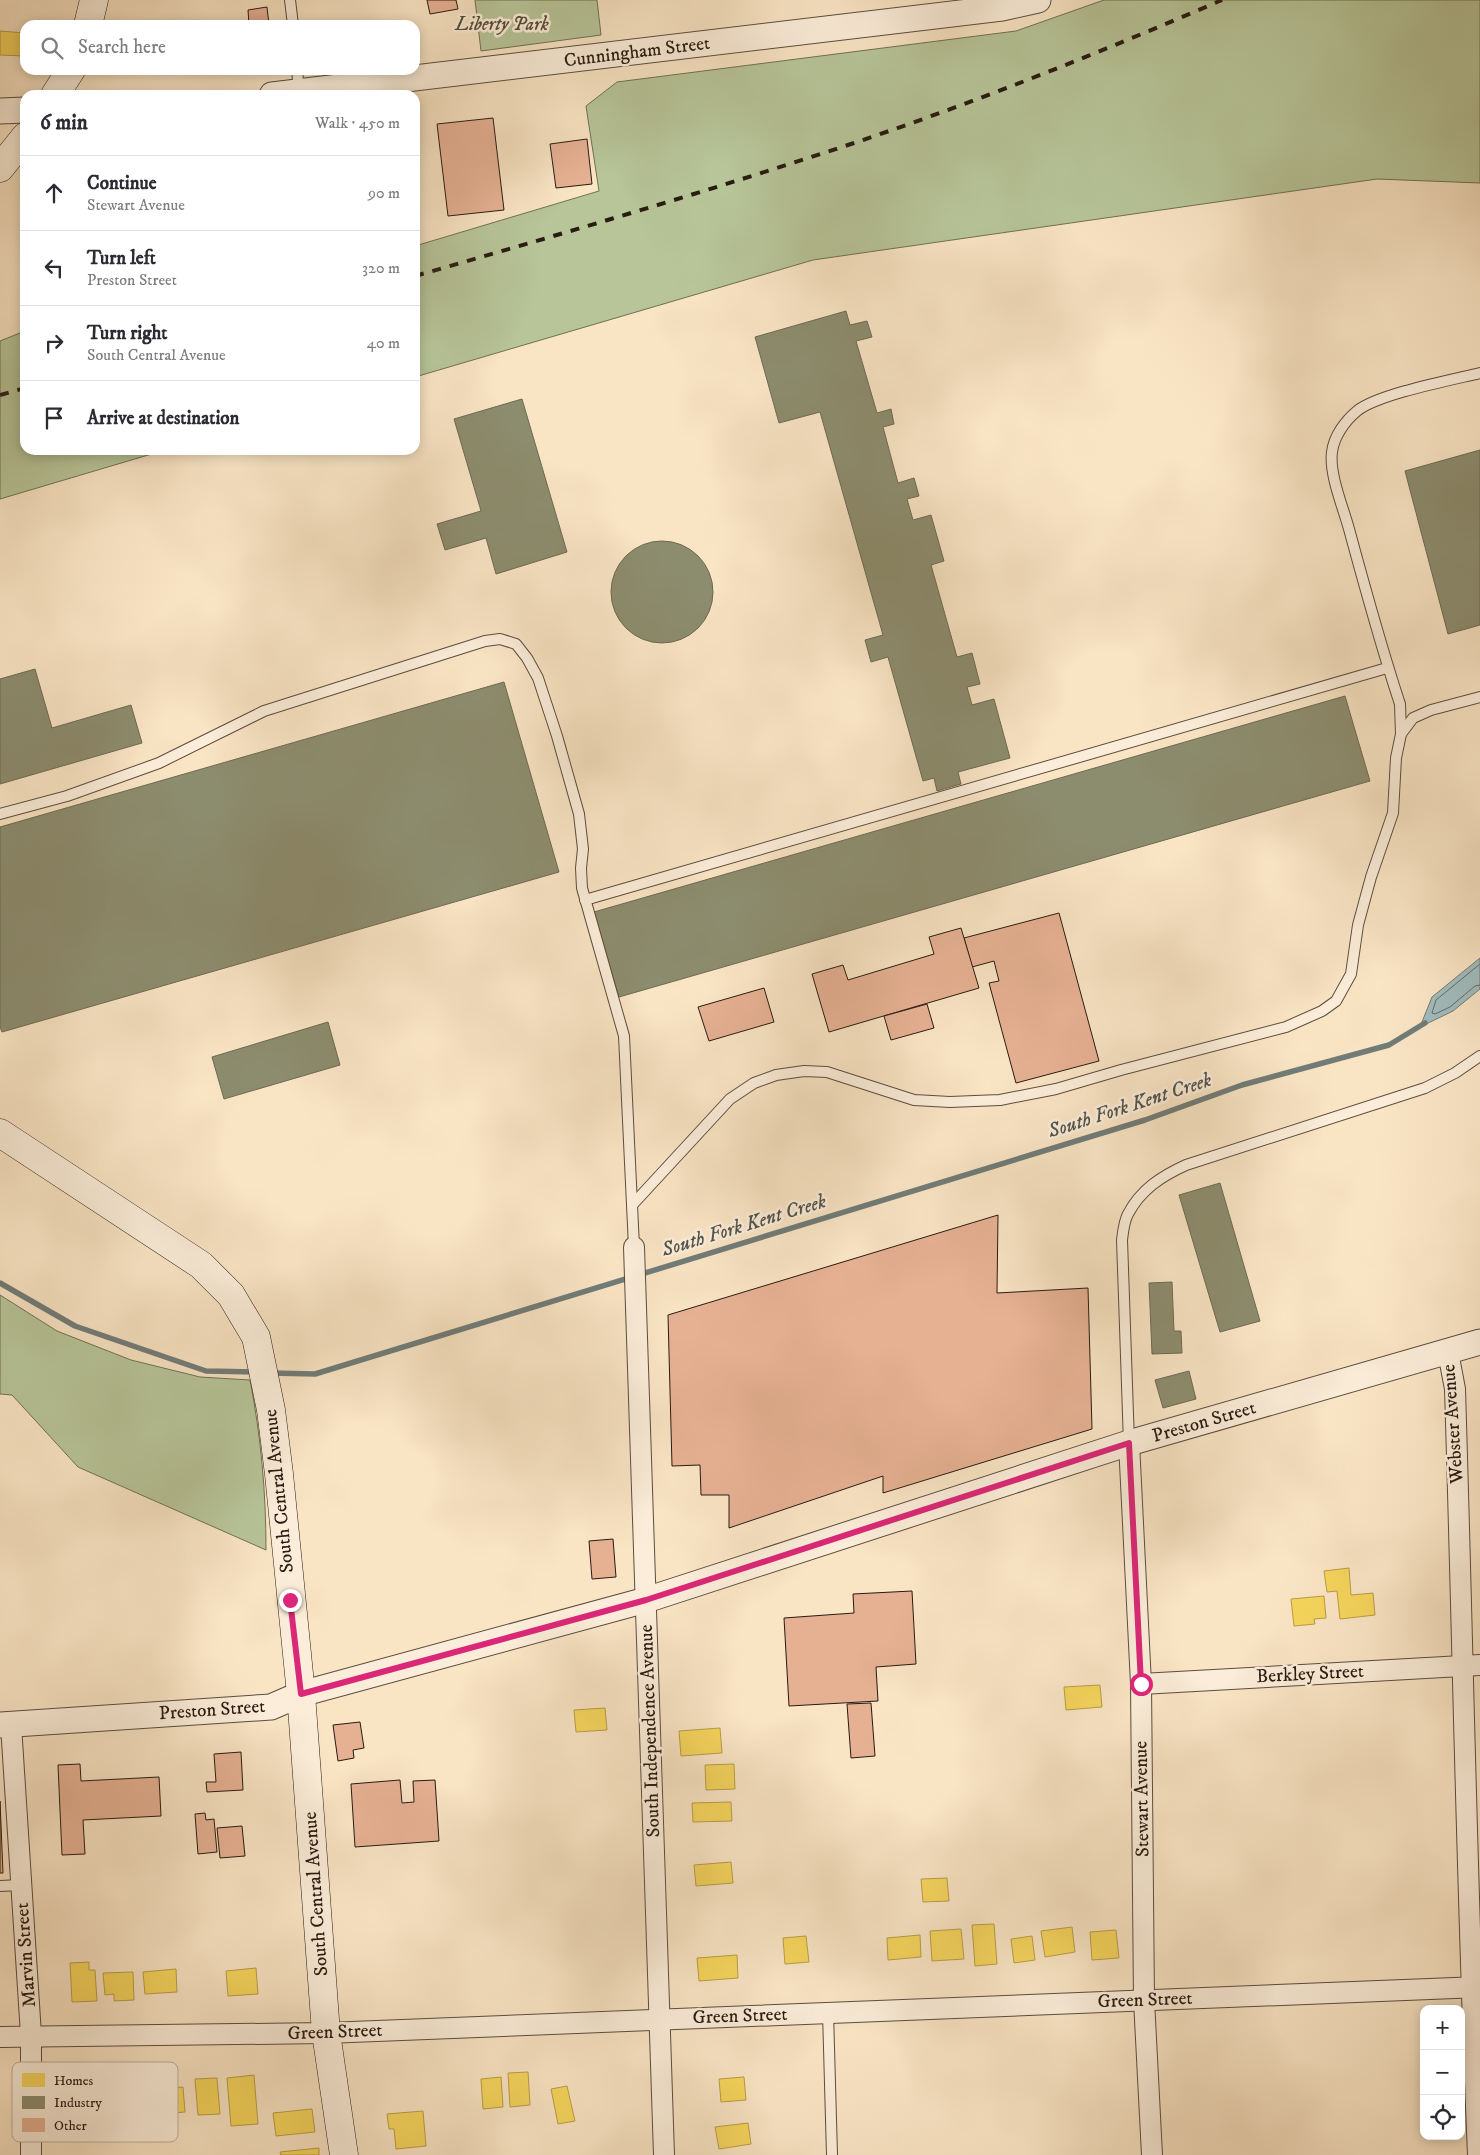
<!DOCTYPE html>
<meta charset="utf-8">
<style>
:root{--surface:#fff;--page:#f7f7f7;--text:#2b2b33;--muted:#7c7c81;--line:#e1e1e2}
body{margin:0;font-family:"IM FELL DW Pica",serif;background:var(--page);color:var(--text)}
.controls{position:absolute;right:15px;bottom:15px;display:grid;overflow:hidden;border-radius:10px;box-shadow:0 2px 12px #0003}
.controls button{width:45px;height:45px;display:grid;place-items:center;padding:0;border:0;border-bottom:1px solid var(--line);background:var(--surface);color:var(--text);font:25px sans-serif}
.stop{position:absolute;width:15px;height:15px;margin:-11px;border:4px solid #db2777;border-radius:50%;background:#fff}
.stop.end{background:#db2777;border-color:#fff;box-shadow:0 1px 5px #0008}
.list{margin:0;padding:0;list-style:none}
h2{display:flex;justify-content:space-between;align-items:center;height:65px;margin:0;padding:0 20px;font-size:21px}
h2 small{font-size:16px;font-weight:400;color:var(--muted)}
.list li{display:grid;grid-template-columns:32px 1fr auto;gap:15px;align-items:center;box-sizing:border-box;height:75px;padding:0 20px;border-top:1px solid var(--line)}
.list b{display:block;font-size:19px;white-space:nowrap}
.list p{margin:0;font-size:16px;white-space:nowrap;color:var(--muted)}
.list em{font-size:16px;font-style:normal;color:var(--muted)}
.icon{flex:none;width:28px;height:28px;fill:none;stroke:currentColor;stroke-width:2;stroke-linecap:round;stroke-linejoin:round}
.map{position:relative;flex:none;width:1480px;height:2155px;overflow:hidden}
.search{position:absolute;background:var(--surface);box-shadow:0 2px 12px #0003;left:20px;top:20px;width:400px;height:55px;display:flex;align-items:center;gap:12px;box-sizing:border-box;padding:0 18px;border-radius:15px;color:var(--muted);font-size:19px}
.panel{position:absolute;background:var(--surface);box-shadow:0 2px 12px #0003;left:20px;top:90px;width:400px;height:365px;border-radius:15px}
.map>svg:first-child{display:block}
</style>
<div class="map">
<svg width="1480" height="2155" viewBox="0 0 1480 2155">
<rect width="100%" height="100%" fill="#f9e4c4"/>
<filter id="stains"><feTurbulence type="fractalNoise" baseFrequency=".004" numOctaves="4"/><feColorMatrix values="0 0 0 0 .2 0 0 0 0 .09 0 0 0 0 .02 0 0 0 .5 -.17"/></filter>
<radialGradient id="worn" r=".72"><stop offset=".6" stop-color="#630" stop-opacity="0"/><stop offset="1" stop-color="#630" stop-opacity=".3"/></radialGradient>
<g fill="#b7c599" stroke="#707055">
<polygon points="475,0 597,0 601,35 481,51"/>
<polygon points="1104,0 1480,0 1480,183 1377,179 813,260 415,377 415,246 599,191 586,106 617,82 1016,31"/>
<polygon points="25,331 25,450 165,450 0,499 0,341"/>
<path d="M0,1295L57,1331L131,1360L200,1377L250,1380C261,1437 266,1492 266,1550L78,1467L12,1395L0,1394Z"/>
</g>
<polygon fill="#a1bcbd" stroke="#717c78" points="1480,958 1480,989 1453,1011 1420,1027 1432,997"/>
<g fill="#f6d55c" stroke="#b89d46">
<polygon points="0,31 25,33 25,56 0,55"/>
<polygon points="1349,1568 1351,1595 1373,1593 1375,1615 1340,1619 1337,1591 1327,1592 1324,1571"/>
<polygon points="1324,1596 1326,1618 1314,1619 1315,1624 1294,1626 1291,1599"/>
<polygon points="1100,1685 1102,1707 1066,1710 1064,1687"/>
<polygon points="605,1708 607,1730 576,1732 574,1710"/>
<polygon points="720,1728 722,1753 681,1756 679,1731"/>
<polygon points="734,1764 735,1789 706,1790 705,1765"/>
<polygon points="731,1802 732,1821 693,1822 692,1803"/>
<polygon points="731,1862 733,1883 696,1886 694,1865"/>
<polygon points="947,1878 949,1901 923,1902 921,1879"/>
<polygon points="994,1924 997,1964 975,1966 972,1925"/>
<polygon points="1072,1927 1075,1952 1045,1957 1041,1931"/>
<polygon points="961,1929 964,1959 932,1961 930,1931"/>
<polygon points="1116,1930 1119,1958 1092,1960 1090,1932"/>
<polygon points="920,1935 921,1957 888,1960 887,1938"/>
<polygon points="806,1936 809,1962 785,1964 783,1938"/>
<polygon points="1032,1936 1035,1960 1014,1963 1011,1939"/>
<polygon points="737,1955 738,1978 699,1981 697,1958"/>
<polygon points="89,1962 89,1970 95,1970 97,2001 72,2002 70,1963"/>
<polygon points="256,1968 258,1994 228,1996 226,1971"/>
<polygon points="176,1969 177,1992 145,1994 143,1972"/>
<polygon points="133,1972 134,2000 114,2001 114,1994 105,1995 103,1973"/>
<polygon points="528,2072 530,2105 510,2107 508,2073"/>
<polygon points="254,2075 258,2124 231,2126 227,2078"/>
<polygon points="501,2077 503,2107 483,2109 481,2079"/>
<polygon points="744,2077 746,2100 721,2102 719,2079"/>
<polygon points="217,2078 220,2114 198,2115 195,2079"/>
<polygon points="567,2086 575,2121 558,2124 551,2089"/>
<polygon points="183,2087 185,2112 151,2115 149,2090"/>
<polygon points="312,2109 315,2132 276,2136 273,2113"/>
<polygon points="423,2111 426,2146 396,2149 394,2129 389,2129 387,2114"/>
<polygon points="748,2123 751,2144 719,2149 715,2127"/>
<polygon points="319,2148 319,2155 281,2155 280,2152"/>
</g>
<g fill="#8c8c6e" stroke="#6e6a52">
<polygon points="846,311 850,325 867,321 872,337 856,341 877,413 891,409 894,424 883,427 898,483 914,478 919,496 907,499 913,520 931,515 944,561 931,565 957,657 972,653 980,684 967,687 972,705 994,699 1010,758 958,772 961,784 937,791 934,778 923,781 888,657 871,662 865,640 883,635 820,412 779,423 755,337"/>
<polygon points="522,399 567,552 496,574 486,538 445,550 437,524 481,511 454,419"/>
<polygon points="1480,450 1480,625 1448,634 1405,471"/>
<circle cx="662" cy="592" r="51"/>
<polygon points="35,669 52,728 131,705 142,743 0,784 0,679"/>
<polygon points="504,682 559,872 2,1032 0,1027 0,827"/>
<polygon points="1345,696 1370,781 619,997 594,912"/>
<polygon points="328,1022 340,1065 224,1099 212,1057"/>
<polygon points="1220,1183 1260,1321 1220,1332 1179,1195"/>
<polygon points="1172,1282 1174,1331 1181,1331 1182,1353 1152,1354 1149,1283"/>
<polygon points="1189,1371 1196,1399 1163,1408 1155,1380"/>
</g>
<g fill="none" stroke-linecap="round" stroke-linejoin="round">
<polyline stroke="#646c67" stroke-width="1" points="1480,964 1436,1000 1432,1013 1435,1014 1450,1007 1475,986 1480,985"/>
<g stroke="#717c78" stroke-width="5.5">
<polyline points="0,1283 75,1326 206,1371 256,1372"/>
<polyline points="270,1373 315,1374 1145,1120 1242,1085 1389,1045 1425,1023"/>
</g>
</g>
<g fill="#e6b193" stroke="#281b11">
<polygon points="427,0 456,0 458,9 430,14"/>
<polygon points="267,7 269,25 249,25 248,10"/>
<polygon points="493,118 504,210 448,216 437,124"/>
<polygon points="587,139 592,184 556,188 550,144"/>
<polygon points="1059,913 1099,1061 1016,1083 989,983 999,981 994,961 972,967 964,938"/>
<polygon points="961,928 979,988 829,1032 812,974 843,965 848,980 934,954 929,937"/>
<polygon points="764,988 774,1022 709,1041 698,1007"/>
<polygon points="927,1004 934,1028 891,1040 884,1016"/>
<polygon points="998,1215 997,1293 1088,1288 1092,1429 883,1493 883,1476 729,1528 729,1495 701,1495 700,1465 672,1466 668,1315"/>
<polygon points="613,1539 616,1577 592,1579 589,1541"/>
<polygon points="912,1591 916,1664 876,1667 878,1701 789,1706 784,1618 854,1613 853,1594"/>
<polygon points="871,1703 875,1756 851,1758 847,1704"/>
<polygon points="360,1722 364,1748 353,1750 354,1758 338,1761 333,1725"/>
<polygon points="241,1752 243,1790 207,1792 206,1782 216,1782 214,1754"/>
<polygon points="80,1764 81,1781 159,1777 161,1816 83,1820 85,1854 62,1855 58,1765"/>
<polygon points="400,1780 402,1803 414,1802 413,1781 435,1780 439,1841 355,1847 351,1784"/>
<polygon points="0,1801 3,1873 0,1873"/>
<polygon points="205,1813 206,1820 214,1819 217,1852 198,1854 195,1814"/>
<polygon points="242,1826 245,1856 220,1858 217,1828"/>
</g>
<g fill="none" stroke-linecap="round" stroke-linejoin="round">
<defs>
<g id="service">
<polyline points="290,0 293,25"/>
<polyline points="297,70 299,91"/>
<path d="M1401,734L1400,704C1381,647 1365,588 1349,529C1343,507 1329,474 1332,452C1334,436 1345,421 1357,411C1378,394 1451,380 1480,373"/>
<polyline points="0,814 67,796 159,763 264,711 485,641 500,639 516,644 527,658 538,678 557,736 579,814 583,849 581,868 582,888 624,1036 634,1247"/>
<polyline points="585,900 1387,668"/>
<polyline points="634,1203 730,1099 754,1083 776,1075 804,1071 827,1072 914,1100 950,1102 1000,1100 1056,1089 1121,1070 1286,1027 1322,1011 1336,1001 1351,974 1358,925 1371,877 1393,813 1396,758 1401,734 1413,718 1431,710 1480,697"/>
<path d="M1129,1443L1122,1240C1123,1232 1124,1221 1128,1214C1141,1189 1162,1176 1186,1165L1425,1088L1455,1073L1480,1056"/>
<polyline points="0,1886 21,1885"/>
<polyline points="828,2012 832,2155"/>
</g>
<g id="minor">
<polyline points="634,1247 664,2155"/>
<path d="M1448,1352L1455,1389C1463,1645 1467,1900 1478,2155"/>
<polyline points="1129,1443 1141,1684 1144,2000 1152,2155"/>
<polyline points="1141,1684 1480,1665"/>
<polyline points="11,1725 31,2035 31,2155"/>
<polyline points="0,2037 326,2033 1480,1987"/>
</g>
<g id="tertiary">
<polyline points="272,95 1002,8 1038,0"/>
<polyline points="0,111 25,110"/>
<polyline points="0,1725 271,1707 301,1694 646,1600 1129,1443 1480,1342"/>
</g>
<g id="secondary">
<polyline points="88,25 94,0"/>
<polyline points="55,95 71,70"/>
<polyline points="0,168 25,137"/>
<polyline points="0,1133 201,1265 231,1295 256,1337 271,1410 279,1474 301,1694 326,2033 344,2155"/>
</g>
</defs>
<use href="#service" stroke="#5c4d3e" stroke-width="12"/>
<use href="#minor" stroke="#5c4d3e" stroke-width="22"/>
<use href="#tertiary" stroke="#5c4d3e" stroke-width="27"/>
<use href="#secondary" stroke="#281b11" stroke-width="29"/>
<use href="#service" stroke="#fbedd9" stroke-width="10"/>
<use href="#minor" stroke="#fbedd9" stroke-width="20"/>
<use href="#tertiary" stroke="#fbedd9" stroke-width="25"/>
<use href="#secondary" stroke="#fbedd9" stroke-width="28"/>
<g stroke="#281b11" stroke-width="4" stroke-dasharray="9 9" stroke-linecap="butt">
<path d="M415,276C562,234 709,191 854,143C979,101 1101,52 1222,0"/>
<polyline points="0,395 25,388"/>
</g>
</g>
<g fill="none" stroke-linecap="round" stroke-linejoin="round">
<polyline stroke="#db2777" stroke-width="6" points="290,1600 301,1694 646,1600 1129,1443 1141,1684"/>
</g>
<g text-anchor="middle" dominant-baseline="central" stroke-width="5" stroke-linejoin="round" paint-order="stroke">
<g font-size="19" font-style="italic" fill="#534e3a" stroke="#fbedd9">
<text x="502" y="24">Liberty Park</text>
</g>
<g font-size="19" fill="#281b11" stroke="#fbedd9">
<text transform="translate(637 52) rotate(-7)">Cunningham Street</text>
<text transform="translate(1204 1422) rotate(-16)">Preston Street</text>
<text transform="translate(1453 1424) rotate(-94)">Webster Avenue</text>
<text transform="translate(279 1491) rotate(-96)">South Central Avenue</text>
<text transform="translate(1310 1674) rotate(-3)">Berkley Street</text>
<text transform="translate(212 1710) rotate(-4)">Preston Street</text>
<text transform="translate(650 1731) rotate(-92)">South Independence Avenue</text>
<text transform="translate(1142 1799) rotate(-91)">Stewart Avenue</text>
<text transform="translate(316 1894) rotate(-94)">South Central Avenue</text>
<text transform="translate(26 1955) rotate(-94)">Marvin Street</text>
<text transform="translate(1145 2000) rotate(-2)">Green Street</text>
<text transform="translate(740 2016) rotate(-2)">Green Street</text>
<text transform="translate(335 2032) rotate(-2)">Green Street</text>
</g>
<g font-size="20" font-style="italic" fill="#52534d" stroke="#fbedd9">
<text transform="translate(1130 1106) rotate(-18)">South Fork Kent Creek</text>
<text transform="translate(744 1226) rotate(-17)">South Fork Kent Creek</text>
</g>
</g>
<rect x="12" y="2062" width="166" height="80" rx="8" fill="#fbedd9" stroke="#bcae9d" stroke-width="1"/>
<rect x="22" y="2073" width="23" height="14" fill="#f6d55c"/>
<rect x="22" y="2096" width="23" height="13" fill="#8c8c6e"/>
<rect x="22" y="2118" width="23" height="14" fill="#e6b193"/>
<g font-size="14" fill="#281b11">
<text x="54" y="2085">Homes</text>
<text x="54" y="2107">Industry</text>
<text x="54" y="2130">Other</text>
</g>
<rect width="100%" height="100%" filter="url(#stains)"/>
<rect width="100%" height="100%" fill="url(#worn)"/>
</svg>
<div class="controls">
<button>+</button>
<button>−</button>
<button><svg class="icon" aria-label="locate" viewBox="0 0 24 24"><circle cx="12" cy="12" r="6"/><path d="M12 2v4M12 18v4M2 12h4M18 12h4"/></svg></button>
</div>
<div class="stop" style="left:1141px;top:1684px"></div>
<div class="stop end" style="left:290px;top:1600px"></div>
<div class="search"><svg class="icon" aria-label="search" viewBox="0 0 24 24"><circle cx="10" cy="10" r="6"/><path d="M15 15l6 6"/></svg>Search here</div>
<section class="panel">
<h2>6 min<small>Walk · 450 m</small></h2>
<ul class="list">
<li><svg class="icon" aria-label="ahead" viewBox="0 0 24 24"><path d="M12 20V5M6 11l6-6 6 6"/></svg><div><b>Continue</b><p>Stewart Avenue</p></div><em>90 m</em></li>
<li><svg class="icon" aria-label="left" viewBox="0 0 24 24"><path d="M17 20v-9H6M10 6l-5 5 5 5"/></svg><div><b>Turn left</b><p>Preston Street</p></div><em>320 m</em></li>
<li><svg class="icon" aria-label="right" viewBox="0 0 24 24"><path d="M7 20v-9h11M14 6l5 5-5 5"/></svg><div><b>Turn right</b><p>South Central Avenue</p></div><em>40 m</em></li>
<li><svg class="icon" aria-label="arrive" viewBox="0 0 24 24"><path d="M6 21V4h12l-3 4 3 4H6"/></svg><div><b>Arrive at destination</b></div></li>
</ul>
</section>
</div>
